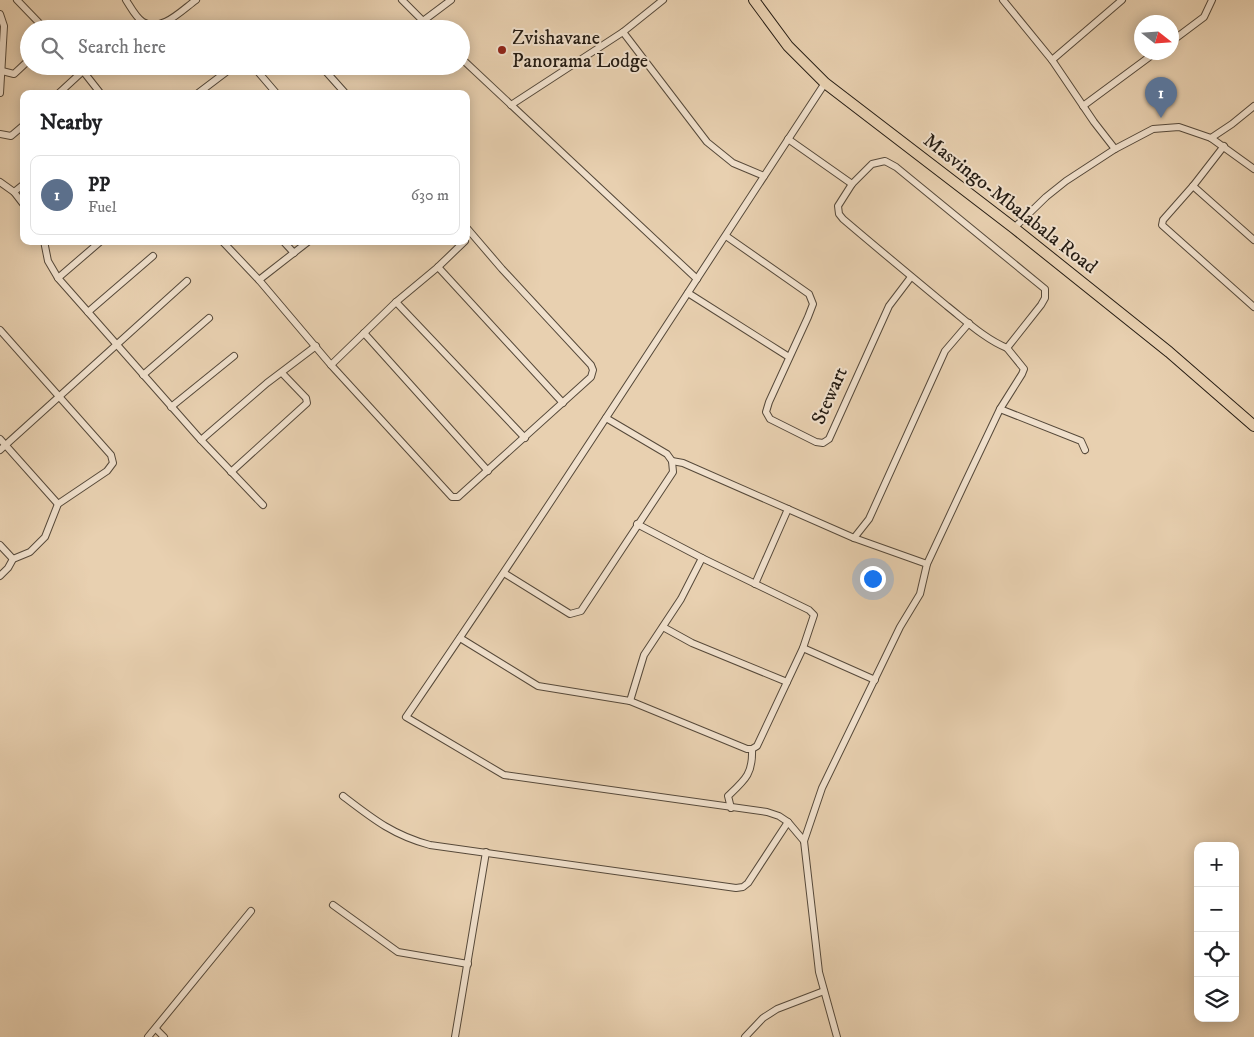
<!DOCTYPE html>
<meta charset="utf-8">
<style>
:root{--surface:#fff;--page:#f2f2f2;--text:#202124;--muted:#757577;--line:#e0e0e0;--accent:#1a73e8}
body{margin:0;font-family:"IM FELL DW Pica",serif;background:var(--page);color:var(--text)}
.controls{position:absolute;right:15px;bottom:15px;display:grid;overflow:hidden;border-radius:10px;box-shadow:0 2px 12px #0003}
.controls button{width:45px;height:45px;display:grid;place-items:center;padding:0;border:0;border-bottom:1px solid var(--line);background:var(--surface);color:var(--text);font:25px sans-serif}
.compass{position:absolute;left:1134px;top:15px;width:45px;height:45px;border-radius:50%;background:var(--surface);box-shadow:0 2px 12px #0003;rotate:107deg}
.you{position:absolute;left:872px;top:578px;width:18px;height:18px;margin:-12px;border:4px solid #fff;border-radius:50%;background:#1a73e8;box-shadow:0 0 0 8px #1a73e833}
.badge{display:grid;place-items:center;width:32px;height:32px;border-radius:50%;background:var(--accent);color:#fff;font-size:16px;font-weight:700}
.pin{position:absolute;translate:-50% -41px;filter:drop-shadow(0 1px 2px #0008)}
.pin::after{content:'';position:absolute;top:26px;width:18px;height:15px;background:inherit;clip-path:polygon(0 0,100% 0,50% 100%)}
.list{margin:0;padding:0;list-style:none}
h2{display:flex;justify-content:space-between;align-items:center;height:65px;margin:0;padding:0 20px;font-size:21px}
h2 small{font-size:16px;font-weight:400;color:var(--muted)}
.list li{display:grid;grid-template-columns:32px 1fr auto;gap:15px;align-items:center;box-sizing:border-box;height:80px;margin:0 10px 10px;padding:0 10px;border:1px solid var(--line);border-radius:10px}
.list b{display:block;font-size:19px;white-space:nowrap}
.list p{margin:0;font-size:16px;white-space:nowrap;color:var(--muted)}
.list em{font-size:16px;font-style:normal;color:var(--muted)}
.icon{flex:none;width:28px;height:28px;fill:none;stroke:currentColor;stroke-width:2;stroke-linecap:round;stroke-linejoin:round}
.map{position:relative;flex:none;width:1254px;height:1037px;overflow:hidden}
.search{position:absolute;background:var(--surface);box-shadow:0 2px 12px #0003;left:20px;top:20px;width:450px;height:55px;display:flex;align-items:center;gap:12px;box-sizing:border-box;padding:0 18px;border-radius:28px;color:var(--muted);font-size:19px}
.panel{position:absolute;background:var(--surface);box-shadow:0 2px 12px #0003;left:20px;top:90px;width:450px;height:155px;border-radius:10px}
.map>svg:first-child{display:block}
</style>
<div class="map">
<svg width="1254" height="1037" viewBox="0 0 1254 1037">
<rect width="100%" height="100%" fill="#e8d0b0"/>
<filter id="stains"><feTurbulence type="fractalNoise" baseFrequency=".004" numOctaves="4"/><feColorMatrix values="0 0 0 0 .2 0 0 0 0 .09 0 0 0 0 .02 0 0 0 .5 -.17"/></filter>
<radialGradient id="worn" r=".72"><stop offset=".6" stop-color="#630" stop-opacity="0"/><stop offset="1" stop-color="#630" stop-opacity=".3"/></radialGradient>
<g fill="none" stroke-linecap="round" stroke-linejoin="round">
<defs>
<g id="minor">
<polyline points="17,0 45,29"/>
<path d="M126,0C130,6 136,18 143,22C161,33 182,10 196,0"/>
<polyline points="402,0 431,29"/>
<polyline points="663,0 623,32 707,142 733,163 764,176"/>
<polyline points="1003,0 1052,60 1094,122 1115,149"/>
<polyline points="0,14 4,26 0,93"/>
<polyline points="423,21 451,0"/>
<polyline points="1172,41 1204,17 1212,0"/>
<polyline points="461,58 697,279"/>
<polyline points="1052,60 1122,0"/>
<polyline points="79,66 101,94"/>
<polyline points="253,66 277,94"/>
<polyline points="321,66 346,94"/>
<polyline points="2,71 14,74 29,60"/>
<path d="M825,83C686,295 549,508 406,717L504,775L767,812L779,816L788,822L804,841L819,972L837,1037"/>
<polyline points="58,94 83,71"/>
<polyline points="197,94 234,66"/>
<polyline points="511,105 623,32"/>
<polyline points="1083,106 1156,52"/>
<polyline points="0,134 11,136 24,125"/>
<polyline points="1211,138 1232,124 1254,106"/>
<polyline points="788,139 852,184"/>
<polyline points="1224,146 1193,186 1163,220 1162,225 1254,307"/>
<path d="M885,161L896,167L1045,289V298L1041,305L1007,348C985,339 966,321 947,306C912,277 877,248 843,219L839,214L838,206L852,184L872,164Z"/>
<polyline points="0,182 14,192 24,205"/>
<polyline points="1193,186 1254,240"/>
<polyline points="14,192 24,184"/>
<polyline points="1014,228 1046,197 1066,181 1115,149 1153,129 1179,127 1211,138 1254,169"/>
<polyline points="726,236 809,294 813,304 808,317 769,402 766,412 770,419 816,442 823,443 829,439 889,306 911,277"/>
<polyline points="44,241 48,261 58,278 201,440 263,505"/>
<polyline points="222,241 259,280 331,365 452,497 458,497 591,377 593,370 591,365 502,269 466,227"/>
<polyline points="283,241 294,253"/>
<polyline points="438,267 563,403"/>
<polyline points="58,278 101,241"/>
<polyline points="259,280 309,241"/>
<polyline points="688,293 789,357"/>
<polyline points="396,302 525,438"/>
<polyline points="88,312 153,256"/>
<polyline points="0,330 111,455 113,463 107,471 58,504 45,537 30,552 13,559 8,568 0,576"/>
<polyline points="364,333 488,471"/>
<polyline points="331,365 396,302 438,267 465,241"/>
<polyline points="143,375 209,318"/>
<polyline points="171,407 234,356"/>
<polyline points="1000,409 1081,441 1085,450"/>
<polyline points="0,439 58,504"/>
<polyline points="201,440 267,383 316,346"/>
<polyline points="0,450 187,281"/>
<polyline points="672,461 683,463 854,538 927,564"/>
<polyline points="231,472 307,403 306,398 282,373"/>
<polyline points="854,538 869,519 945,351 969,323"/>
<polyline points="0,545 13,559"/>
<polyline points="504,573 570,614 581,611 673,472 672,461 667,454 606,418"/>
<polyline points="755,584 788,509"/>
<polyline points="663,627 692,643 787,682"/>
<polyline points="460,638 538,686 630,701 644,655 681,599 702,558"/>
<polyline points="803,648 875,680"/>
<polyline points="630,701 747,749 752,749 757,746 803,648 814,615 809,610 702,558 637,524"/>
<path d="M343,796C373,819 393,835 430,845L736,888L743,887L748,883L788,822"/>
<path d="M731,808L728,796C745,780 753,774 752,749"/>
<polyline points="804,841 822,788 900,627 920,594 927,564 963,487 1000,409 1022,374 1024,369 1007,348"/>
<polyline points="333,905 398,952 468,964"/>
<polyline points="156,1029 164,1037"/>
<polyline points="148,1037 251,911"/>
<polyline points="455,1037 486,852"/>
<polyline points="745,1037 763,1018 777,1009 824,991"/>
</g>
<polyline id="trunk" points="754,0 788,46 825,83 1014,228 1169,352 1254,426"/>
</defs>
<use href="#minor" stroke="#56493a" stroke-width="8"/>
<use href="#trunk" stroke="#251c13" stroke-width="12"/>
<use href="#minor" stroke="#f0e0cc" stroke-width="6"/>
<use href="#trunk" stroke="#e8d0b0" stroke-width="10"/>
</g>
<circle fill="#8f2418" stroke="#f0e0cc" stroke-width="2" cx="502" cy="50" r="5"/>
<g text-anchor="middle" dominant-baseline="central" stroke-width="4" stroke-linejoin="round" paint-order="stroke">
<g font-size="20" fill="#251c13" stroke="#f0e0cc" text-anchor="start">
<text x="512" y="38">Zvishavane<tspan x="512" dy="23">Panorama Lodge</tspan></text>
</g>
<g font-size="20" fill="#251c13" stroke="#f0e0cc">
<text transform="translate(1010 204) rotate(38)">Masvingo-Mbalabala Road</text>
<text transform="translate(830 396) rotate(-66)">Stewart</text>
</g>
</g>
<rect width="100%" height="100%" filter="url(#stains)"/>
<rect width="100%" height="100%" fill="url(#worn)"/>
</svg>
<div class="controls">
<button>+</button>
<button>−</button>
<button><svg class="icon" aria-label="locate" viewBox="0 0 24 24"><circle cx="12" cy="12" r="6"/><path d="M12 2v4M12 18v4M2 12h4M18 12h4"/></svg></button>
<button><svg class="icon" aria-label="layers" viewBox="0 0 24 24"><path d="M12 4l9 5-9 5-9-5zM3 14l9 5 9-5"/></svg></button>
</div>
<svg class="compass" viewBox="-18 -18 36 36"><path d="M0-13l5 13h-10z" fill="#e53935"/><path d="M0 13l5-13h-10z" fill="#757577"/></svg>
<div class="you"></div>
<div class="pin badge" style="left:1161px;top:118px;background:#5c6f8a">1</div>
<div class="search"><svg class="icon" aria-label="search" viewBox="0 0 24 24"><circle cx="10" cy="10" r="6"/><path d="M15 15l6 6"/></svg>Search here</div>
<section class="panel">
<h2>Nearby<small></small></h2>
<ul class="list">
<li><span class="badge" style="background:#5c6f8a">1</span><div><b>PP</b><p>Fuel</p></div><em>630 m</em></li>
</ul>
</section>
</div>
